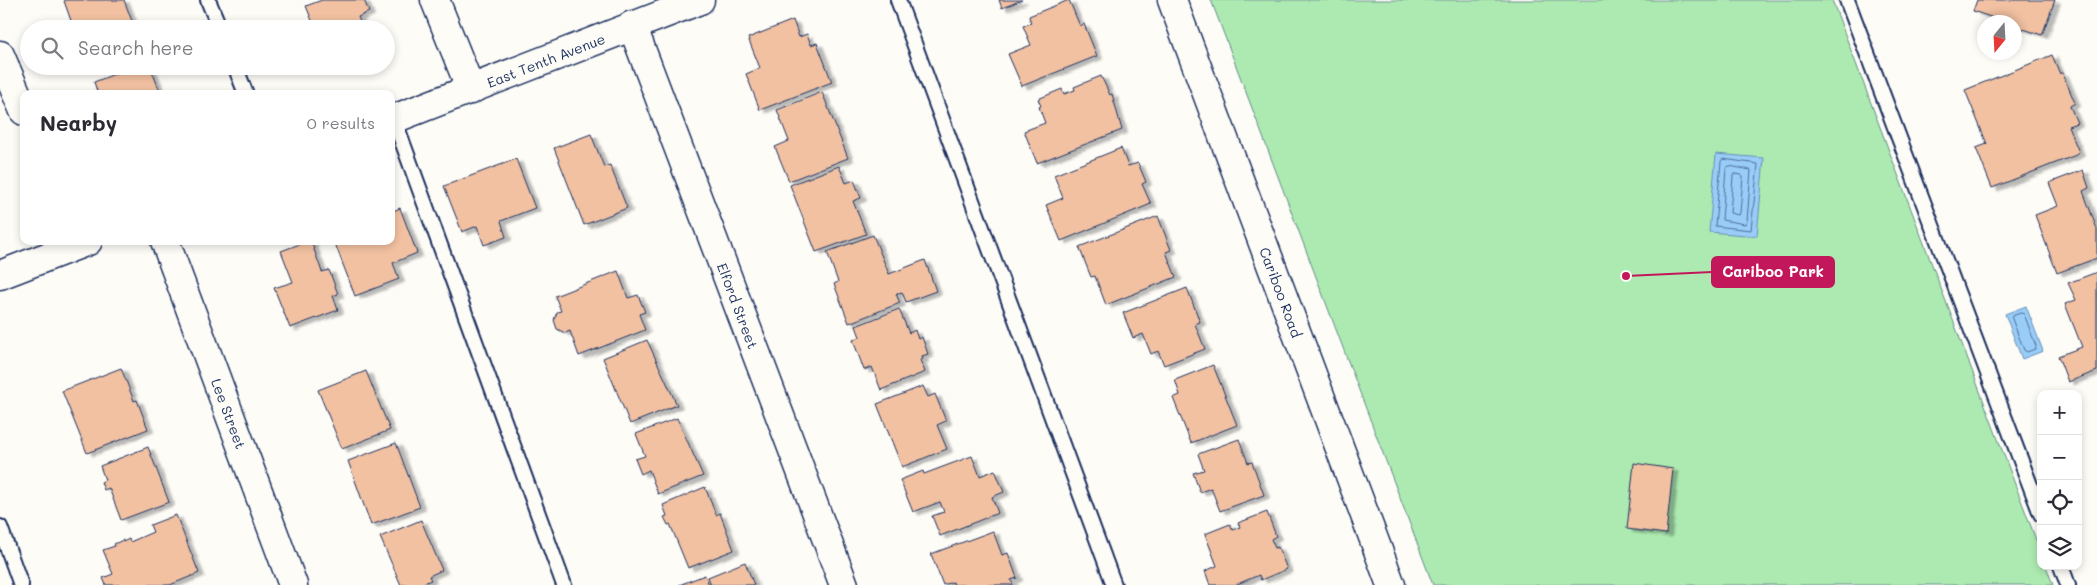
<!DOCTYPE html>
<meta charset="utf-8">
<style>
:root{--surface:#fff;--page:#f7f7f7;--text:#2b2b33;--muted:#7c7c81;--line:#e1e1e2}
body{margin:0;font-family:Mali,sans-serif;background:var(--page);color:var(--text)}
.controls{position:absolute;right:15px;bottom:15px;display:grid;overflow:hidden;border-radius:10px;box-shadow:0 2px 8px #0003}
.controls button{width:45px;height:45px;display:grid;place-items:center;padding:0;border:0;border-bottom:1px solid var(--line);background:var(--surface);color:var(--text);font:25px sans-serif}
.compass{position:absolute;left:1977px;top:15px;width:45px;height:45px;border-radius:50%;background:var(--surface);box-shadow:0 2px 8px #0003;rotate:198deg}
.list{margin:0;padding:0;list-style:none}
h2{display:flex;justify-content:space-between;align-items:center;height:65px;margin:0;padding:0 20px;font-size:21px}
h2 small{font-size:16px;font-weight:400;color:var(--muted)}
.icon{flex:none;width:28px;height:28px;fill:none;stroke:currentColor;stroke-width:2;stroke-linecap:round;stroke-linejoin:round}
.map{position:relative;flex:none;width:2097px;height:585px;overflow:hidden}
.search{position:absolute;background:var(--surface);box-shadow:0 2px 8px #0003;left:20px;top:20px;width:375px;height:55px;display:flex;align-items:center;gap:12px;box-sizing:border-box;padding:0 18px;border-radius:28px;color:var(--muted);font-size:19px}
.panel{position:absolute;background:var(--surface);box-shadow:0 2px 8px #0003;left:20px;top:90px;width:375px;height:155px;border-radius:10px}
.map>svg:first-child{display:block}
</style>
<div class="map">
<svg width="2097" height="585" viewBox="0 0 2097 585">
<defs>
<filter id="shadow"><feDropShadow dx="5.5" dy="3" stdDeviation="1" flood-color="#0004"/></filter>
</defs>
<rect width="100%" height="100%" fill="#fdfcf7"/>
<filter id="ink" filterUnits="userSpaceOnUse"><feTurbulence type="fractalNoise" baseFrequency=".02" numOctaves="2"/><feDisplacementMap in="SourceGraphic" scale="10" xChannelSelector="R" yChannelSelector="G"/><feConvolveMatrix kernelMatrix="1 2 1 2 8 2 1 2 1" color-interpolation-filters="sRGB"/></filter>
<g filter="url(#ink)">
<polygon fill="#adeab1" stroke="#648c88" points="1211,0 1832,0 2041,553 2041,566 2046,566 2053,585 1433,585"/>
<g fill="#99cdf7" stroke="#678eba">
<polygon points="1716,154 1764,158 1757,236 1709,232"/>
<polygon points="2026,306 2043,351 2022,359 2005,314"/>
</g>
<g fill="none" stroke-linecap="round" stroke-linejoin="round">
<g stroke="#4d6e9b" stroke-width="1">
<polygon points="1723,159 1758,164 1751,230 1715,226 1721,162"/>
<polygon points="1729,166 1751,170 1747,221 1745,224 1722,220 1726,169"/>
<polygon points="1735,174 1741,175 1743,177 1740,213 1738,215 1730,213 1733,177"/>
<polygon points="2021,313 2024,314 2036,346 2035,349 2027,352 2024,350 2012,319 2013,316"/>
</g>
</g>
<g fill="#f2c1a2" stroke="#1b2f5e" filter="url(#shadow)">
<polygon points="67,0 124,0 135,29 74,29 64,1"/>
<polygon points="322,0 364,0 369,12 358,17 363,29 304,29 303,27 313,23 306,6"/>
<polygon points="999,0 1022,0 1002,8"/>
<polygon points="1069,0 1080,26 1084,24 1097,56 1022,86 1008,54 1031,45 1023,26 1031,23 1029,16"/>
<polygon points="1977,0 2055,0 2042,35 2014,26 2014,22 2005,22 1973,11"/>
<polygon points="793,20 799,37 807,34 811,45 817,43 832,82 760,110 746,74 760,68 748,38"/>
<polygon points="2052,55 2060,74 2062,72 2075,103 2070,106 2077,123 2068,126 2079,152 2076,155 1992,188 1976,148 1987,144 1965,90"/>
<polygon points="135,66 150,66 161,94 98,94 94,82"/>
<polygon points="1101,76 1110,95 1112,94 1122,130 1037,163 1024,131 1045,123 1039,107 1041,106 1038,99 1062,89 1064,94 1075,90 1074,87"/>
<polygon points="822,92 848,158 789,181 775,147 789,141 777,110"/>
<polygon points="591,134 604,167 610,165 627,208 584,225 554,148"/>
<polygon points="1121,148 1128,166 1138,163 1146,182 1142,184 1151,204 1061,241 1046,205 1063,198 1054,175"/>
<polygon points="516,159 535,208 501,221 506,237 484,245 477,226 462,232 444,186"/>
<polygon points="839,166 846,183 854,180 861,198 853,201 866,234 816,252 790,185"/>
<polygon points="2083,170 2089,188 2083,191 2097,229 2097,258 2057,273 2035,215 2058,206 2049,183"/>
<polygon points="400,208 417,253 393,263 399,279 355,296 334,241 391,241 391,212"/>
<polygon points="1158,216 1171,250 1166,252 1176,277 1106,305 1095,276 1091,277 1079,247"/>
<polygon points="873,235 889,274 925,260 936,291 906,302 902,292 896,294 900,303 849,323 834,284 838,282 827,252"/>
<polygon points="308,241 311,241 322,272 329,270 338,294 333,296 338,310 290,328 274,288 293,282 281,251"/>
<polygon points="618,271 628,298 638,295 645,312 639,314 645,330 579,356 570,331 565,333 557,329 554,320 557,312 561,311 555,296"/>
<polygon points="2097,272 2097,371 2068,382 2058,356 2082,347 2065,304 2076,300 2068,283"/>
<polygon points="1187,288 1200,322 1195,324 1205,349 1164,365 1158,351 1151,354 1143,334 1133,338 1123,313"/>
<polygon points="899,309 909,333 915,330 918,339 922,337 928,354 922,356 923,359 920,360 925,372 881,390 872,367 864,370 853,340 860,337 856,326"/>
<polygon points="647,340 677,405 630,424 603,358"/>
<polygon points="1213,365 1237,425 1191,443 1173,398 1180,395 1175,380"/>
<polygon points="121,368 134,401 137,400 148,429 87,453 62,391"/>
<polygon points="366,371 390,430 342,449 318,390"/>
<polygon points="923,386 928,397 935,394 946,421 937,425 947,449 902,467 877,404"/>
<polygon points="677,418 703,476 658,494 649,470 641,474 635,459 645,456 636,434"/>
<polygon points="1239,439 1248,463 1252,462 1264,495 1220,511 1211,488 1200,492 1193,473 1204,470 1198,454"/>
<polygon points="396,443 420,507 371,525 348,461"/>
<polygon points="148,447 169,502 121,520 109,488 104,490 101,482 105,480 100,466"/>
<polygon points="972,456 980,476 995,470 1004,492 992,497 998,513 940,536 932,516 944,512 940,502 913,512 900,480 923,471 924,474"/>
<polygon points="1634,463 1673,469 1666,534 1627,529"/>
<polygon points="705,487 716,515 720,513 734,550 688,568 670,524 668,525 664,517 667,516 663,505"/>
<polygon points="1267,512 1276,536 1271,539 1275,548 1278,547 1287,569 1261,580 1259,575 1235,585 1210,585 1205,571 1217,566 1205,534 1230,524 1233,530 1240,527 1238,523"/>
<polygon points="176,515 199,573 170,585 106,585 103,578 113,574 103,550 115,546 114,544 123,540 123,542 129,539 130,542 153,532 150,525"/>
<polygon points="421,520 442,570 429,576 431,580 419,585 401,585 380,537"/>
<polygon points="993,531 1002,555 1008,553 1017,578 1011,580 1013,585 954,585 953,582 943,585 931,554"/>
<polygon points="745,562 754,585 711,585 708,577"/>
<polygon points="705,575 709,585 679,585"/>
</g>
<g fill="none" stroke-linecap="round" stroke-linejoin="round">
<defs>
<g id="lane">
<polyline points="208,0 220,29"/>
<polyline points="898,0 1114,585"/>
<polyline points="1847,0 2041,514"/>
<polyline points="235,66 246,94"/>
<polyline points="394,119 564,585"/>
<polyline points="0,527 21,585"/>
<polyline points="2061,566 2068,585"/>
</g>
<g id="street">
<polyline points="435,0 471,90"/>
<path id="s1" d="M632,25L844,585"/>
<polyline points="0,55 24,111"/>
<path id="s2" d="M165,241L293,585"/>
</g>
<g id="secondary">
<path id="s3" d="M1172,0L1391,585"/>
<path id="s4" d="M391,120L700,0"/>
<polyline points="0,275 88,241"/>
</g>
</defs>
<use href="#lane" stroke="#1b2f5e" stroke-width="18"/>
<use href="#street" stroke="#1b2f5e" stroke-width="31"/>
<use href="#secondary" stroke="#1b2f5e" stroke-width="31"/>
<use href="#lane" stroke="#fdfcf7" stroke-width="14"/>
<use href="#street" stroke="#fdfcf7" stroke-width="28"/>
<use href="#secondary" stroke="#fdfcf7" stroke-width="28"/>
</g>
</g>
<g text-anchor="middle" dominant-baseline="central" stroke-width="4" stroke-linejoin="round" paint-order="stroke">
<g font-size="14" fill="#1b2f5e" stroke="#fdfcf7">
<text stroke="none"><textPath href="#s4" startOffset="166">East Tenth Avenue</textPath></text>
<text stroke="none"><textPath href="#s3" startOffset="312">Cariboo Road</textPath></text>
<text stroke="none"><textPath href="#s1" startOffset="300">Elford Street</textPath></text>
<text stroke="none"><textPath href="#s2" startOffset="184">Lee Street</textPath></text>
</g>
</g>
<path fill="none" stroke="#c2185b" stroke-width="2" d="M1626 276L1712 272"/>
<circle fill="#c2185b" stroke="#fdfcf7" stroke-width="2" cx="1626" cy="276" r="5"/>
<rect fill="#c2185b" stroke="#c2185b" stroke-width="2" x="1712" y="257" width="122" height="30" rx="5"/>
<g font-size="15" text-anchor="middle" font-weight="bold" fill="#fff">
<text x="1773" y="277">Cariboo Park</text>
</g>
</svg>
<div class="controls">
<button>+</button>
<button>−</button>
<button><svg class="icon" aria-label="locate" viewBox="0 0 24 24"><circle cx="12" cy="12" r="6"/><path d="M12 2v4M12 18v4M2 12h4M18 12h4"/></svg></button>
<button><svg class="icon" aria-label="layers" viewBox="0 0 24 24"><path d="M12 4l9 5-9 5-9-5zM3 14l9 5 9-5"/></svg></button>
</div>
<svg class="compass" viewBox="-18 -18 36 36"><path d="M0-13l5 13h-10z" fill="#e53935"/><path d="M0 13l5-13h-10z" fill="#7c7c81"/></svg>
<div class="search"><svg class="icon" aria-label="search" viewBox="0 0 24 24"><circle cx="10" cy="10" r="6"/><path d="M15 15l6 6"/></svg>Search here</div>
<section class="panel">
<h2>Nearby<small>0 results</small></h2>
<ul class="list">
</ul>
</section>
</div>
